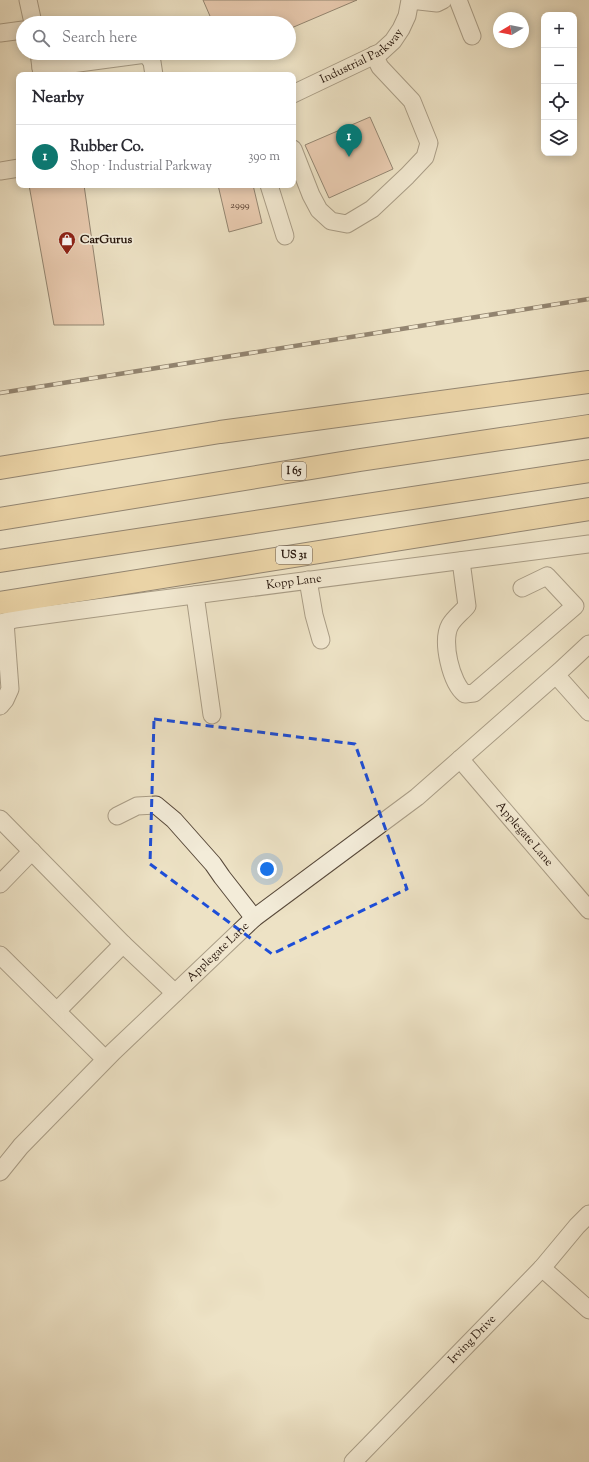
<!DOCTYPE html>
<meta charset="utf-8">
<style>
:root{--surface:#fff;--page:#f2f2f3;--text:#2b2b33;--muted:#7c7c81;--line:#e1e1e2;--accent:#0f766e}
body{margin:0;font-family:"Sorts Mill Goudy",serif;background:var(--page);color:var(--text)}
.controls{position:absolute;right:12px;top:12px;display:grid;overflow:hidden;border-radius:8px;box-shadow:0 2px 10px #0003}
.controls button{width:36px;height:36px;display:grid;place-items:center;padding:0;border:0;border-bottom:1px solid var(--line);background:var(--surface);color:var(--text);font:20px sans-serif}
.compass{position:absolute;left:493px;top:12px;width:36px;height:36px;border-radius:50%;background:var(--surface);box-shadow:0 2px 10px #0003;rotate:260deg}
.you{position:absolute;left:267px;top:869px;width:14px;height:14px;margin:-10px;border:3px solid #fff;border-radius:50%;background:#1a73e8;box-shadow:0 0 0 6px #1a73e833}
.badge{display:grid;place-items:center;width:26px;height:26px;border-radius:50%;background:var(--accent);color:#fff;font-size:13px;font-weight:700}
.pin{position:absolute;translate:-50% -33px;filter:drop-shadow(0 1px 2px #0008)}
.pin::after{content:'';position:absolute;top:21px;width:14px;height:12px;background:inherit;clip-path:polygon(0 0,100% 0,50% 100%)}
.list{margin:0;padding:0;list-style:none}
h2{display:flex;justify-content:space-between;align-items:center;height:52px;margin:0;padding:0 16px;font-size:17px}
h2 small{font-size:13px;font-weight:400;color:var(--muted)}
.list li{display:grid;grid-template-columns:26px 1fr auto;gap:12px;align-items:center;box-sizing:border-box;height:64px;padding:0 16px;border-top:1px solid var(--line)}
.list b{display:block;font-size:15px;white-space:nowrap}
.list p{margin:0;font-size:13px;white-space:nowrap;color:var(--muted)}
.list em{font-size:13px;font-style:normal;color:var(--muted)}
.icon{flex:none;width:22px;height:22px;fill:none;stroke:currentColor;stroke-width:2;stroke-linecap:round;stroke-linejoin:round}
.map{position:relative;flex:none;width:589px;height:1462px;overflow:hidden}
.search{position:absolute;background:var(--surface);box-shadow:0 2px 10px #0003;left:16px;top:16px;width:280px;height:44px;display:flex;align-items:center;gap:10px;box-sizing:border-box;padding:0 14px;border-radius:22px;color:var(--muted);font-size:15px}
.panel{position:absolute;background:var(--surface);box-shadow:0 2px 10px #0003;left:16px;top:72px;width:280px;height:116px;border-radius:8px}
.map>svg:first-child{display:block}
</style>
<div class="map">
<svg width="589" height="1462" viewBox="0 0 589 1462">
<rect width="100%" height="100%" fill="#ede2c5"/>
<filter id="stains"><feTurbulence type="fractalNoise" baseFrequency=".005" numOctaves="4"/><feColorMatrix values="0 0 0 0 .2 0 0 0 0 .09 0 0 0 0 .02 0 0 0 .5 -.17"/></filter>
<radialGradient id="worn" r=".72"><stop offset=".6" stop-color="#630" stop-opacity="0"/><stop offset="1" stop-color="#630" stop-opacity=".3"/></radialGradient>
<g fill="#e2ae95" stroke="#27160c">
<polygon points="203,0 357,0 289,29 289,23 213,23"/>
<polygon points="370,117 393,169 329,198 305,145"/>
<polygon points="29,185 84,185 104,325 54,325"/>
<polygon points="218,185 253,185 262,223 229,232"/>
</g>
<g fill="none" stroke-linecap="round" stroke-linejoin="round">
<defs>
<g id="minor">
<polyline points="28,0 33,23"/>
<polyline points="458,0 472,36"/>
<polyline points="0,33 23,30"/>
<polyline points="39,53 42,75"/>
<polyline points="41,68 146,54 152,62 154,75"/>
<path id="s1" d="M293,94L381,52L393,41L401,29L407,16L410,0L437,3L443,0"/>
<polyline points="293,149 311,195 319,210 331,221 347,224 372,209 407,176 425,157 429,143 412,101 380,67 374,55"/>
<polyline points="0,171 19,168"/>
<polyline points="269,185 285,236"/>
<path d="M461,561L467,606C462,612 454,618 450,625C441,641 451,683 465,694L474,693L575,606L547,576L522,588"/>
<polyline points="308,580 314,615 321,640"/>
<polyline points="195,595 212,715"/>
<path id="s2" d="M0,623L15,619L148,601L589,544"/>
<polyline points="556,675 589,712"/>
<polyline points="0,706 5,700 10,689 5,622"/>
<path id="s3" d="M460,759L589,910"/>
<polyline points="117,816 137,806 156,805 174,820 213,864 222,877 254,918"/>
<polyline points="0,819 123,944 57,1011"/>
<polyline points="0,884 32,851"/>
<polyline points="123,944 175,993"/>
<polyline points="0,955 105,1059"/>
<path id="s4" d="M0,1172L21,1146L113,1052L254,918L417,797L560,671L589,644"/>
<polyline points="542,1268 589,1310"/>
<path id="s5" d="M353,1462L542,1268L577,1226L589,1214"/>
</g>
<g id="major">
<polyline points="0,468 220,432 589,382"/>
<polyline points="0,603 589,509"/>
</g>
<g id="highway">
<polyline points="0,519 360,460 589,426"/>
<polyline points="0,561 589,471"/>
</g>
</defs>
<use href="#minor" stroke="#58493a" stroke-width="19"/>
<use href="#major" stroke="#27160c" stroke-width="24"/>
<use href="#highway" stroke="#27160c" stroke-width="24"/>
<use href="#minor" stroke="#f3ecd9" stroke-width="17"/>
<use href="#major" stroke="#e6c182" stroke-width="22"/>
<use href="#highway" stroke="#e6c182" stroke-width="22"/>
<defs>
<polyline id="rail" points="0,393 589,299"/>
</defs>
<use href="#rail" stroke="#27160c" stroke-width="4.5"/>
<use href="#rail" stroke="#f3ecd9" stroke-width="3" stroke-dasharray="9" stroke-linecap="butt"/>
</g>
<path d="M0 0H589V1462H0ZM154,719L355,744L407,889L272,954L150,864Z" fill="#ede2c5" fill-opacity=".55" fill-rule="evenodd"/>
<path fill="none" stroke="#1d4ed8" stroke-width="3" stroke-dasharray="8 5" stroke-linejoin="round" d="M154,719L355,744L407,889L272,954L150,864Z"/>
<defs>
<symbol id="shop-pin" viewBox="-11 -11 22 30"><path d="M0 17L-7.5 6A9.5 9.5 0 1 1 7.5 6Z" fill="#8f2418" stroke="#f3ecd9"/><path d="M-5-2.5h2.3a2.7 3.5 0 0 1 5.4 0H5L5.5 6h-11ZM-1.5-2.5h3a1.5 2.3 0 0 0-3 0Z" fill="#fff"/></symbol>
</defs>
<g fill-rule="evenodd">
<use href="#shop-pin" x="57" y="230" width="20" height="27"/>
</g>
<g text-anchor="middle" dominant-baseline="central" stroke-width="3.5" stroke-linejoin="round" paint-order="stroke">
<g font-size="10" fill="#563c2e">
<text x="240" y="205">2999</text>
</g>
<g fill="#f3ecd9" stroke="#64564a" stroke-width="1">
<rect x="282" y="462" width="24" height="18" rx="3"/>
<rect x="276" y="546" width="36" height="18" rx="3"/>
</g>
<g font-size="11" font-weight="bold" fill="#27160c">
<text x="294" y="471">I 65</text>
<text x="294" y="555">US 31</text>
</g>
<g font-size="12" fill="#27160c" stroke="#f3ecd9">
<text stroke="none"><textPath href="#s1" startOffset="79">Industrial Parkway</textPath></text>
<text stroke="none"><textPath href="#s2" startOffset="297">Kopp Lane</textPath></text>
<text stroke="none"><textPath href="#s3" startOffset="99">Applegate Lane</textPath></text>
<text stroke="none"><textPath href="#s4" startOffset="310">Applegate Lane</textPath></text>
<text stroke="none"><textPath href="#s5" startOffset="171">Irving Drive</textPath></text>
</g>
<g font-size="12" font-weight="bold" fill="#27160c" stroke="#f3ecd9" text-anchor="start">
<text x="80" y="240">CarGurus</text>
</g>
</g>
<rect width="100%" height="100%" filter="url(#stains)"/>
<rect width="100%" height="100%" fill="url(#worn)"/>
</svg>
<div class="controls">
<button>+</button>
<button>−</button>
<button><svg class="icon" aria-label="locate" viewBox="0 0 24 24"><circle cx="12" cy="12" r="6"/><path d="M12 2v4M12 18v4M2 12h4M18 12h4"/></svg></button>
<button><svg class="icon" aria-label="layers" viewBox="0 0 24 24"><path d="M12 4l9 5-9 5-9-5zM3 14l9 5 9-5"/></svg></button>
</div>
<svg class="compass" viewBox="-18 -18 36 36"><path d="M0-13l5 13h-10z" fill="#e53935"/><path d="M0 13l5-13h-10z" fill="#7c7c81"/></svg>
<div class="you"></div>
<div class="pin badge" style="left:349px;top:157px">1</div>
<div class="search"><svg class="icon" aria-label="search" viewBox="0 0 24 24"><circle cx="10" cy="10" r="6"/><path d="M15 15l6 6"/></svg>Search here</div>
<section class="panel">
<h2>Nearby<small></small></h2>
<ul class="list">
<li><span class="badge">1</span><div><b>Rubber Co.</b><p>Shop · Industrial Parkway</p></div><em>390 m</em></li>
</ul>
</section>
</div>
